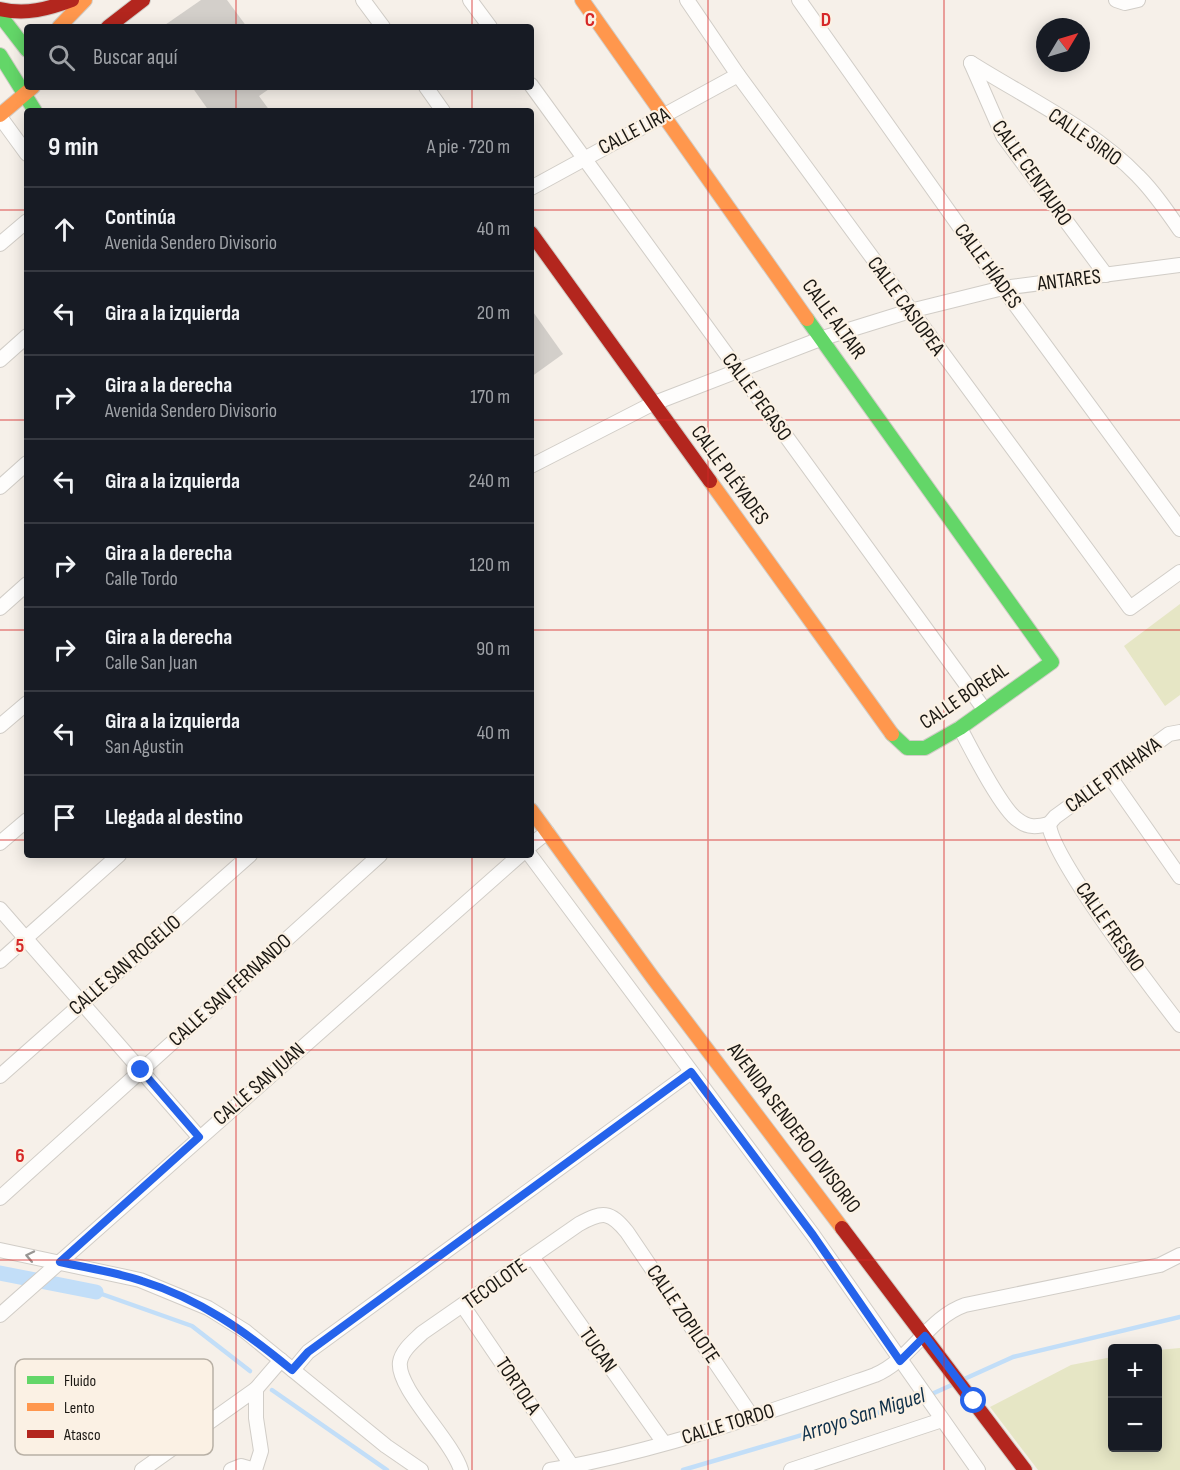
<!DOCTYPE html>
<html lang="es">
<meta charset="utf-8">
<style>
:root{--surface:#171b24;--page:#242831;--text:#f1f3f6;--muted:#9ea1a6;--line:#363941}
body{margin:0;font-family:"Sofia Sans Condensed",sans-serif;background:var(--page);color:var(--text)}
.controls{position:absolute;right:18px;bottom:18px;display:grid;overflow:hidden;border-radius:6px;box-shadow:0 3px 15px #0003}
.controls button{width:54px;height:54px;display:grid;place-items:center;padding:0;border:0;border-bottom:2px solid var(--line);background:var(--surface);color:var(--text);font:30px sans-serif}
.compass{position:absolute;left:1036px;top:18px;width:54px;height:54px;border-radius:50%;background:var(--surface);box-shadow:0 3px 15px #0003;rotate:52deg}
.stop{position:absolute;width:18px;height:18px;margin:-14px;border:4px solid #2563eb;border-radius:50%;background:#fff}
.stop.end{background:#2563eb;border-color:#fff;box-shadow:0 2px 6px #0008}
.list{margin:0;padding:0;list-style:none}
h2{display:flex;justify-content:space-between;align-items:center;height:78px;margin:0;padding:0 24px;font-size:26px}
h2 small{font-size:20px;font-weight:400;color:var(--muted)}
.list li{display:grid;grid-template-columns:39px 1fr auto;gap:18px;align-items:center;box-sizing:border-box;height:84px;padding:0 24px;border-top:2px solid var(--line)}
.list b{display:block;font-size:22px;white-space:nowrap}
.list p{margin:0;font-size:20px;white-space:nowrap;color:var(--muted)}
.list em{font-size:20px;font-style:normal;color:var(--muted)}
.icon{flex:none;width:33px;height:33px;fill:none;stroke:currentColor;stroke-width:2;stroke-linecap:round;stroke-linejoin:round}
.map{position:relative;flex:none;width:1180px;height:1470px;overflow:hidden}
.search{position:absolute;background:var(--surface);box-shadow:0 3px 15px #0003;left:24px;top:24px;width:510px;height:66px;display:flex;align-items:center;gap:15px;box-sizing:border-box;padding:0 21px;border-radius:6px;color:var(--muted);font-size:22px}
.panel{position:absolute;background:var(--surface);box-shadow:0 3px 15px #0003;left:24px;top:108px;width:510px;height:750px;border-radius:6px}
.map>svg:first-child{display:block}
</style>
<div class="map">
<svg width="1180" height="1470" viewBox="0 0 1180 1470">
<rect width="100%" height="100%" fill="#f6f0e9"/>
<g fill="#e6e6c5">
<polygon points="1180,604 1180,695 1165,706 1124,646"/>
<polygon points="1180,1348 1180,1470 1038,1470 990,1407 1071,1365 1112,1357 1112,1448 1158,1448 1158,1350"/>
</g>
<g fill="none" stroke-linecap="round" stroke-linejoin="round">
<g stroke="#c2def8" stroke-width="4.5">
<polyline points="96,1292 192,1326 250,1371"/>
<polyline points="962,1380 1013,1357 1180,1317"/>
<polyline points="272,1390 387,1470"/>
<polyline points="683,1470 914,1402 954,1384"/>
</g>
<polyline stroke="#c2def8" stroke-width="15" points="0,1273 96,1292"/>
</g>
<g fill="#d3cfca">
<polygon points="201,0 227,0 247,27 162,27"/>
<polygon points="192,87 272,87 259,96 270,111 209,111"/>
<polygon points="531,309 563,354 531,377"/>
</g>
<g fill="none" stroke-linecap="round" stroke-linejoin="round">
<defs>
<g id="street">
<polyline points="363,0 383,27"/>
<polyline points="470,0 490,27"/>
<polyline points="687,0 738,75 1130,608 1180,572"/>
<polyline points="799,0 1003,288 1180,529"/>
<polyline points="1116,0 1125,3 1138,0"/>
<path d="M971,63C1025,97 1094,130 1138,176C1154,192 1167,211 1180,230"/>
<polyline points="971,63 1003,136 1106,275"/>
<polyline points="531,85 984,709"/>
<polyline points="426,87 443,111"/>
<polyline points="0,117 27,154"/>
<polyline points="531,188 738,75"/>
<polyline points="0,244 27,221"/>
<polyline points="0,360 27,336"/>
<polyline points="531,466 652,404 823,338 910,311 1003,288 1180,265"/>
<polyline points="0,487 27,463"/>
<polyline points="0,608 27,584"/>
<polyline points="0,726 27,703"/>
<path d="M960,728C970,747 1002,810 1018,820C1028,828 1037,827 1049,824"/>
<polyline points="1110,777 1180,877"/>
<path d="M1049,824C1051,857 1155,993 1180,1025"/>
<polyline points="1049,824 1055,817 1169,734 1180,732"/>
<polyline points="0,843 27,820"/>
<polyline points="531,845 547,832"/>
<polyline points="530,855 813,1235 978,1470"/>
<polyline points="0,909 199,1137"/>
<polyline points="0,961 119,855"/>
<polyline points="0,1076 250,855"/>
<polyline points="0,1198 380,855"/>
<polyline points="0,1250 140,1280 208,1308 245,1331 386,1446 421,1470"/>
<polyline points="533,1258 664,1443"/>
<polyline points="463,1306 572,1466"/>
<polyline points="0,1315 520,855"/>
<polyline points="293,1370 308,1352 691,1072"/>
<polyline points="142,1470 256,1389"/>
<polyline points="231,1470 241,1466 255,1470 261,1451 256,1418 256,1389 281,1360"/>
<path d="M461,1470C452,1440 396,1388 400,1362C402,1350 414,1341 422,1333L579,1224C603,1211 610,1211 627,1232L753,1418"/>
<path d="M550,1470C661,1451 769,1412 875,1375C911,1360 928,1318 965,1305L1160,1265L1180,1255"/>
<polyline points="791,1470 942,1420"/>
</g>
<g id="fast">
<polyline points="0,15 27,50"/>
<polyline points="0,55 35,111"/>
<polyline points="807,319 1052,662 960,728 925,748 907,748 892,734"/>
</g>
<g id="slow">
<polyline points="582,0 807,319"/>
<polyline points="59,27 85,0"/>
<polyline points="0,115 33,87"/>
<polyline points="710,481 892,734"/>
<polyline points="531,810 653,978 842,1228"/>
</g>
<g id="jam">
<path d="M0,9C26,15 48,9 72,0"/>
<polyline points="108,27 143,0"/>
<polyline points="531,233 710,481"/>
<polyline points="842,1228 1025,1470"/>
</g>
</defs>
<use href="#street" stroke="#d1cdc7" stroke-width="16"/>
<use href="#fast" stroke="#d1cdc7" stroke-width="16"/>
<use href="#slow" stroke="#d1cdc7" stroke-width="16"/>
<use href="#jam" stroke="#d1cdc7" stroke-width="16"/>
<use href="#street" stroke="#fefdfc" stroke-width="14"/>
<use href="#fast" stroke="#63d668" stroke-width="14"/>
<use href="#slow" stroke="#ff974d" stroke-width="14"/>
<use href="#jam" stroke="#b3261e" stroke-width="14"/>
</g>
<defs><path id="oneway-chevron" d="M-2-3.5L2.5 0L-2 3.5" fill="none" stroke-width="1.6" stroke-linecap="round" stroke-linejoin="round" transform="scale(1.5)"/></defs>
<use stroke="#989693" href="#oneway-chevron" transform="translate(30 1256) rotate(-168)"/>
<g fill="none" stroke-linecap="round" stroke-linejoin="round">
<path stroke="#2563eb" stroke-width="8" d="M141,1070L199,1137L60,1262C87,1268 116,1272 142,1281C200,1299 246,1332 292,1370L308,1352L691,1072L813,1235L900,1361L925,1336L974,1401"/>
</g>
<path fill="none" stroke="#d62828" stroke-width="1.5" stroke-opacity="0.55" d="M236,0V27M472,0V27M708,0V1470M944,0V1470M236,87V111M472,87V111M0,210H27M531,210H1180M0,420H27M531,420H1180M0,630H27M531,630H1180M0,840H27M531,840H1180M236,855V1470M472,855V1470M0,1050H1180M0,1260H1180"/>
<g text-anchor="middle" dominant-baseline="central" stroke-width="4.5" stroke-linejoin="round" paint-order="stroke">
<g font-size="21" fill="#1b1813" stroke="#fbf1e4">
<text transform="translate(634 131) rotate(-28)">CALLE LIRA</text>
<text transform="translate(1085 137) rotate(35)">CALLE SIRIO</text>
<text transform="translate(1032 173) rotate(55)">CALLE CENTAURO</text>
<text transform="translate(988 266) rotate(54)">CALLE HÍADES</text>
<text transform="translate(1069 280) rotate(-7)">ANTARES</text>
<text transform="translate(906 306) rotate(54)">CALLE CASIOPEA</text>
<text transform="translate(834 319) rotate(54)">CALLE ALTAIR</text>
<text transform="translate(757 397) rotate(54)">CALLE PEGASO</text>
<text transform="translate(730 475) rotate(54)">CALLE PLÉYADES</text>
<text transform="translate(964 696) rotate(-34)">CALLE BOREAL</text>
<text transform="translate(1113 775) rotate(-36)">CALLE PITAHAYA</text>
<text transform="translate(1110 927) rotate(55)">CALLE FRESNO</text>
<text transform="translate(125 965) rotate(-41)">CALLE SAN ROGELIO</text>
<text transform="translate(230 990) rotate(-42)">CALLE SAN FERNANDO</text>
<text transform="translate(259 1084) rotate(-41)">CALLE SAN JUAN</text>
<text transform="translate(794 1128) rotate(53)">AVENIDA SENDERO DIVISORIO</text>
<text transform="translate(495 1284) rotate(-35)">TECOLOTE</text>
<text transform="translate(683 1314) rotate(56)">CALLE ZOPILOTE</text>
<text transform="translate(598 1350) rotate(55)">TUCAN</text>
<text transform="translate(518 1386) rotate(56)">TORTOLA</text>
<text transform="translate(728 1424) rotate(-17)">CALLE TORDO</text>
</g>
<g font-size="22" font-style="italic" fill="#0f304a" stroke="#fbf1e4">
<text transform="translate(863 1415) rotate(-18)">Arroyo San Miguel</text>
</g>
</g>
<rect x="15" y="1359" width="198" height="96" rx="9" fill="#fbf1e4" stroke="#b8b0a5" stroke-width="1.5"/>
<rect x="27" y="1376" width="27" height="8" fill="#63d668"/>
<rect x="27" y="1403" width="27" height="8" fill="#ff974d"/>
<rect x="27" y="1430" width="27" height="8" fill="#b3261e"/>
<g font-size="16" fill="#1b1813">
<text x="64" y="1386">Fluido</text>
<text x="64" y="1413">Lento</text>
<text x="64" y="1440">Atasco</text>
</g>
<g font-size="20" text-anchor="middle" font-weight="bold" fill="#d62828" stroke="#fbf1e4" stroke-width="4.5" stroke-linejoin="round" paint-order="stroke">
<text x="590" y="26">C</text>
<text x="826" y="26">D</text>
<text x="20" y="952">5</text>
<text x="20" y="1162">6</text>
</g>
</svg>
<div class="controls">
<button>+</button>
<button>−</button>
</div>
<svg class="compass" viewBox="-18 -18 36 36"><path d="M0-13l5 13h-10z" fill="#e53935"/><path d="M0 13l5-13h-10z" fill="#9ea1a6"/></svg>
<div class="stop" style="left:974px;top:1401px"></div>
<div class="stop end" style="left:141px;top:1070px"></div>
<div class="search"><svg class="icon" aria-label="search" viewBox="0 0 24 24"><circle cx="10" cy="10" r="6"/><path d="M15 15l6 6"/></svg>Buscar aquí</div>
<section class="panel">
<h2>9 min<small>A pie · 720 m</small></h2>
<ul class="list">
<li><svg class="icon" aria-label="ahead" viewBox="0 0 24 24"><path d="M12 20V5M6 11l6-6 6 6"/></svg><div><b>Continúa</b><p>Avenida Sendero Divisorio</p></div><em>40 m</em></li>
<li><svg class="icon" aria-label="left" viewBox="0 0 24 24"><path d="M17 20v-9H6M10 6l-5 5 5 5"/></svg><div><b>Gira a la izquierda</b></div><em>20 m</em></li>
<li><svg class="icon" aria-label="right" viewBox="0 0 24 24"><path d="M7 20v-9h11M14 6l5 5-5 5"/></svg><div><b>Gira a la derecha</b><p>Avenida Sendero Divisorio</p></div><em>170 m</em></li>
<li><svg class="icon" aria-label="left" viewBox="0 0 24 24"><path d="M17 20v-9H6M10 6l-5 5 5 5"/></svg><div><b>Gira a la izquierda</b></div><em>240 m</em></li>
<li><svg class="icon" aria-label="right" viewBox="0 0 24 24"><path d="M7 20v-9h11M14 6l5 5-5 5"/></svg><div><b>Gira a la derecha</b><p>Calle Tordo</p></div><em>120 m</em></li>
<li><svg class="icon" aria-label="right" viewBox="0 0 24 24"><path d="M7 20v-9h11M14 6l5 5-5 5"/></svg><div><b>Gira a la derecha</b><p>Calle San Juan</p></div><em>90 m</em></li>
<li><svg class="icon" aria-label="left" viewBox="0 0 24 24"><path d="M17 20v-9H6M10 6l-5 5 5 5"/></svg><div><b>Gira a la izquierda</b><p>San Agustin</p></div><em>40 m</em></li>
<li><svg class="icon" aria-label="arrive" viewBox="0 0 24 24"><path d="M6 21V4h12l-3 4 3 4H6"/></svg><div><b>Llegada al destino</b></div></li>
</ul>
</section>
</div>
